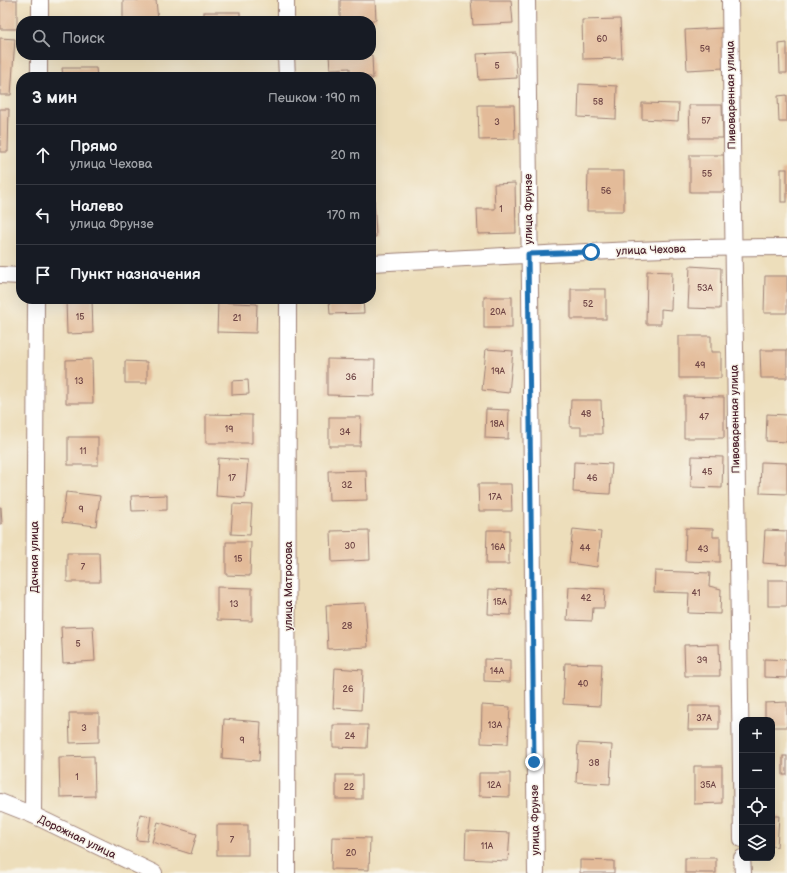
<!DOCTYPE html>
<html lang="ru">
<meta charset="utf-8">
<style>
:root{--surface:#171b24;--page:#242831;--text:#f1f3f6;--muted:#9ea1a6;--line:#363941}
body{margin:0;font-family:"Balsamiq Sans",sans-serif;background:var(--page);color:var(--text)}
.controls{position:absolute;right:12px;bottom:12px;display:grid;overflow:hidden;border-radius:8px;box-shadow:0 4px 16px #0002}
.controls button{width:36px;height:36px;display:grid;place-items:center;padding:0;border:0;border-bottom:1px solid var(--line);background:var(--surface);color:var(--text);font:20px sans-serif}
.stop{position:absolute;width:12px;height:12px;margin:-9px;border:3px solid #1f6fb2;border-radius:50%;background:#fff}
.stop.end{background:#1f6fb2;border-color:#fff;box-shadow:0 1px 4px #0008}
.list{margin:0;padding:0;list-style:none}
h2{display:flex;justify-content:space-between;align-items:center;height:52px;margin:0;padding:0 16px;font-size:17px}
h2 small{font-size:13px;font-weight:400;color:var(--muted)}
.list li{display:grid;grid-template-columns:26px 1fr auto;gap:12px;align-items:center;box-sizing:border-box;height:60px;padding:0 16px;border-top:1px solid var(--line)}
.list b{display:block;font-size:15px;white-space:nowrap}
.list p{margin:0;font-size:13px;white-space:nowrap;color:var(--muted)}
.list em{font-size:13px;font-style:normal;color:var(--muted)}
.icon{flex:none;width:22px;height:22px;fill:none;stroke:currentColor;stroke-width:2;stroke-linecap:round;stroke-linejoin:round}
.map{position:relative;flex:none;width:787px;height:873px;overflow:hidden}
.search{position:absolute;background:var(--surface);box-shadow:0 4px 16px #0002;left:16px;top:16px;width:360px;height:44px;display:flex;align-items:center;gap:10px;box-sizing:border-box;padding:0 14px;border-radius:16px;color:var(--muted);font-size:15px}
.panel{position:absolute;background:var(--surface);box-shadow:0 4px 16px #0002;left:16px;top:72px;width:360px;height:232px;border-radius:16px}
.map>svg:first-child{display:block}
</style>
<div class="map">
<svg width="787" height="873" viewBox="0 0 787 873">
<rect width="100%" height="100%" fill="#f7f3e8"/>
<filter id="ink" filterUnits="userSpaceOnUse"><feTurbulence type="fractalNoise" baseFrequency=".025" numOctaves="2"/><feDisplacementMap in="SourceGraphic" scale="8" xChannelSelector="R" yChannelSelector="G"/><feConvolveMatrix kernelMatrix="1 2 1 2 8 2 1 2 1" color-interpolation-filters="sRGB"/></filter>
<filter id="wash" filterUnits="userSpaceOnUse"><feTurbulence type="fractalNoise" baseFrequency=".012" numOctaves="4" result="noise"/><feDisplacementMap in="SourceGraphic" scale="16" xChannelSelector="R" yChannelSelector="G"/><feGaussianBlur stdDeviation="0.9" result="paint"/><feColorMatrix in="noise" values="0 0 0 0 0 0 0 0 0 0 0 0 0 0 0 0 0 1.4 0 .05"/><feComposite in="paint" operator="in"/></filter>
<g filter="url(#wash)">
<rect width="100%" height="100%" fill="#eddebb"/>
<g id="blocks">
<g fill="#e3bb99">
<rect x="0" y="0" width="17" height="29"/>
<polygon points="123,0 156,0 158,21 123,21"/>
<polygon points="340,0 375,0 376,20 340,21"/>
<polygon points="471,0 511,0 513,23 473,25"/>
<rect x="204" y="12" width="36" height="9"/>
<polygon points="620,19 622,58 583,59 582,20"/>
<polygon points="722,28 724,68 687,70 685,30"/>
<polygon points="0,38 15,39 11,95 0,95"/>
<polygon points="787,43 787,73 780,73 779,44"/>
<polygon points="515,52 517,78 479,80 477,54"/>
<polygon points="329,55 372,55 373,79 371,79 371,77 350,77 350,68 330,69"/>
<polygon points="62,68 96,68 97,77 63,77"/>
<polygon points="579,84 617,86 616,119 578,117"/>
<polygon points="787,95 787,122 779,122 778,96"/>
<polygon points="642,103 679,104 678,121 642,119"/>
<polygon points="478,105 514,105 515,139 479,140"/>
<polygon points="689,105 722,105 723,138 690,138"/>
<polygon points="0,109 9,109 8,152 0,152"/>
<rect x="690" y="155" width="34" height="37"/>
<rect x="781" y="169" width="6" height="33"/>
<polygon points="588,171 624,171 624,211 587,211"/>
<polygon points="515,183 516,233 478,234 477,209 495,209 494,184"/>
<polygon points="371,196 374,196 376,237 371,237"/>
<polygon points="690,266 721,268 720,309 688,308"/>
<polygon points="647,271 672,272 671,310 661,309 661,324 646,324"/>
<polygon points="765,276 787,276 787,313 764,313"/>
<rect x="571" y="289" width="35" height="30"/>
<rect x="484" y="297" width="28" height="31"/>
<polygon points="92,299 93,333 67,334 66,300"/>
<polygon points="329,299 363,299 364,313 330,314"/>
<polygon points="218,302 257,304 256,333 217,332"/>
<polygon points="679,336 711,336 711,352 721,352 721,378 679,378"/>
<polygon points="486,349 513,351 509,393 482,390"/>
<polygon points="760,350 787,350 787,378 761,378"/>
<polygon points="92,359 93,403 66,403 66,360"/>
<polygon points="327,359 375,360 374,396 327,395"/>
<polygon points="125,361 147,362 147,383 125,383"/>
<polygon points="248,380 249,394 232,395 232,381"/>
<polygon points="684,396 724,397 724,438 684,438"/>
<polygon points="571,400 601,400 602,434 581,434 581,427 570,427"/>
<polygon points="486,409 509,410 508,439 485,438"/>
<polygon points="206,414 252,415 252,443 206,443"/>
<polygon points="767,414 787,415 787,442 766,441"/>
<polygon points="329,417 361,417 360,446 329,446"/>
<rect x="68" y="437" width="30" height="28"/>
<polygon points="692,456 723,457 722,488 691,487"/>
<polygon points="218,458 248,460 245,498 216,496"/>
<polygon points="574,462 612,464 610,494 573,492"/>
<polygon points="761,462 787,463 787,494 760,493"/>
<polygon points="366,470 367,500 329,501 328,471"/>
<polygon points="478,484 511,484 512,511 479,511"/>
<polygon points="66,492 100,496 96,526 62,522"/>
<polygon points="167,495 167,510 132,511 131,496"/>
<polygon points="233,504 252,505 250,535 231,534"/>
<polygon points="0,507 1,507 2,524 0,524"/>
<polygon points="686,528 713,529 713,537 720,537 720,562 685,561"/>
<polygon points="573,529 601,532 597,567 569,563"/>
<polygon points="369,530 370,560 332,562 331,531"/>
<polygon points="487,530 509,530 509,564 486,564"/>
<polygon points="765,530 787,531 787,565 763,563"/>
<polygon points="226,542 251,542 250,576 226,575"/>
<polygon points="67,553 99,553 100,582 67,582"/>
<polygon points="655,571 710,573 709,586 721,589 720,614 688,613 689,593 654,592"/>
<rect x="768" y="580" width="19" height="26"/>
<polygon points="217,587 252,588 252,621 217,620"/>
<polygon points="569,587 605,589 604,608 593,608 592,621 567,620"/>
<polygon points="489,589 511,590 511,615 488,614"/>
<polygon points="365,603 368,647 328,649 326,605"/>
<polygon points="93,626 95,661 63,663 61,627"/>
<polygon points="719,644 720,676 685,676 684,645"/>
<polygon points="484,659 510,660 510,682 484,681"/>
<polygon points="764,659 787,660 787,678 764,677"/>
<polygon points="565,663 602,664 600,706 563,704"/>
<polygon points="335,668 363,670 361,710 333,708"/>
<polygon points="787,702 787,727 772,727 772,720 765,720 765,703"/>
<polygon points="482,705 510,707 508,744 481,743"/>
<polygon points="689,706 719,706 719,730 688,730"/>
<polygon points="69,713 99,713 99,742 70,743"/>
<polygon points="224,719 261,722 259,761 222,758"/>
<polygon points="333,725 368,725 367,748 333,747"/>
<polygon points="578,743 612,745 610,784 576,782"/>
<polygon points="94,756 95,796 60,797 59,757"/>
<rect x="783" y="756" width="4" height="19"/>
<polygon points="694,766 722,766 722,803 694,804"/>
<polygon points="479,773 510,773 510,797 479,796"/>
<rect x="336" y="775" width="26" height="24"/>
<polygon points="140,814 151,816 147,841 136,840"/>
<polygon points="772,816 779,816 777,847 772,846"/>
<polygon points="158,822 197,834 191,854 152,842"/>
<rect x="217" y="825" width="31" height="30"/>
<polygon points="466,831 510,833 508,861 465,859"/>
<polygon points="332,837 370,838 369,870 331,869"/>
<rect x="685" y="858" width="31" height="15"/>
<polygon points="580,860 614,861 614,873 580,873"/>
</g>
</g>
</g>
<g filter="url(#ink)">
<use href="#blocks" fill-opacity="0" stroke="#9c7e73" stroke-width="1"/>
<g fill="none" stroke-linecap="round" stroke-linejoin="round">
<defs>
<g id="minor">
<polyline points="286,0 286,21"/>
<polyline points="527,0 536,873"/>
<polyline points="730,0 742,839"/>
<polyline points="40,21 40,0"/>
<polyline points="286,55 287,77"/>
<polyline points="39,77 39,55"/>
<path d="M371,263C510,256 648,247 787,247"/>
<polyline points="0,275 21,276"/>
<polyline points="0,802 33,815 154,873"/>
<polyline points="33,815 36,299"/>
<polyline points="742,858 743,873"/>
<polyline points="287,873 288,299"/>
</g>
</defs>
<use href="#minor" stroke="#9c7e73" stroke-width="18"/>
<use href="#minor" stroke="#fff" stroke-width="16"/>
</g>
</g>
<g fill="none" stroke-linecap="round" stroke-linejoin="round" filter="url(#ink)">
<polyline stroke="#1f6fb2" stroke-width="5" points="534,762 528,254 591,252"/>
</g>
<g text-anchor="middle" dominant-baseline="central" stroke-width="3" stroke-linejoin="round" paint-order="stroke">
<g font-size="9" fill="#704646">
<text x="602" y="39">60</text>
<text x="705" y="49">59</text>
<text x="497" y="66">5</text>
<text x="598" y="102">58</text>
<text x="706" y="121">57</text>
<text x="497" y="122">3</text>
<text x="707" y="174">55</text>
<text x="606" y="191">56</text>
<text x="501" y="209">1</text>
<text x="705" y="288">53А</text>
<text x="588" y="304">52</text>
<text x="498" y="312">20А</text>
<text x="80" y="317">15</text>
<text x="237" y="318">21</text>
<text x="700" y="365">49</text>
<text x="498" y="371">19А</text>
<text x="351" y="377">36</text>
<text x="79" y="381">13</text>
<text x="586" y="414">48</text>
<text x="704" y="417">47</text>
<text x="497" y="424">18А</text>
<text x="229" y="429">19</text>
<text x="345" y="432">34</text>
<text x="83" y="451">11</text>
<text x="707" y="472">45</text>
<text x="232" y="478">17</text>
<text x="592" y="478">46</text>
<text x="347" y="485">32</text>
<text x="495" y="497">17А</text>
<text x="81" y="509">9</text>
<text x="350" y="546">30</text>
<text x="498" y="547">16А</text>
<text x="585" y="548">44</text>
<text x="703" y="549">43</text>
<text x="238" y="559">15</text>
<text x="83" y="567">7</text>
<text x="696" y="593">41</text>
<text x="586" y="598">42</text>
<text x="500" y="602">15А</text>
<text x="234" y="604">13</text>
<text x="347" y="626">28</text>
<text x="78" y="644">5</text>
<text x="702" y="660">39</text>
<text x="497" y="671">14А</text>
<text x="583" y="684">40</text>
<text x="348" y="689">26</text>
<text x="704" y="718">37А</text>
<text x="495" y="725">13А</text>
<text x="84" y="728">3</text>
<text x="350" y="736">24</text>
<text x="242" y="740">9</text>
<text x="594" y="763">38</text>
<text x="77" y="777">1</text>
<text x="494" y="785">12А</text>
<text x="708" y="785">35А</text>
<text x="349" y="787">22</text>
<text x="232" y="840">7</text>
<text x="487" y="846">11А</text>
<text x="351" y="853">20</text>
</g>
<g font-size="11" fill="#4a1f2b" stroke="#f7f3e8">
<text transform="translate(731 95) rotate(-91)">Пивоваренная улица</text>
<text transform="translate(528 209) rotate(-90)">улица Фрунзе</text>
<text transform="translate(651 250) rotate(-2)">улица Чехова</text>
<text transform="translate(735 419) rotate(-91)">Пивоваренная улица</text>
<text transform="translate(34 557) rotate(-90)">Дачная улица</text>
<text transform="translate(288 586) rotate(-90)">улица Матросова</text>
<text transform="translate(535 820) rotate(-91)">улица Фрунзе</text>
<text transform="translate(77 837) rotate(26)">Дорожная улица</text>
</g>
</g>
</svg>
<div class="controls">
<button>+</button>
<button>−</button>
<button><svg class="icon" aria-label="locate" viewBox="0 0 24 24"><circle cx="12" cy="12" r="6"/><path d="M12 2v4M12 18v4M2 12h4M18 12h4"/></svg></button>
<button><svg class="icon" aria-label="layers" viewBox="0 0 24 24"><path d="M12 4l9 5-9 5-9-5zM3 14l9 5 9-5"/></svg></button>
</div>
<div class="stop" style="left:591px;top:252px"></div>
<div class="stop end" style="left:534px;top:762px"></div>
<div class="search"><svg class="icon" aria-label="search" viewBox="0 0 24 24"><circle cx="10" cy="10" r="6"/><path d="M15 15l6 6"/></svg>Поиск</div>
<section class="panel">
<h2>3 мин<small>Пешком · 190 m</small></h2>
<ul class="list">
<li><svg class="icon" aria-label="ahead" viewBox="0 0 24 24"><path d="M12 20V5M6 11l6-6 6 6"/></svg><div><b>Прямо</b><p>улица Чехова</p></div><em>20 m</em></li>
<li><svg class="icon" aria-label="left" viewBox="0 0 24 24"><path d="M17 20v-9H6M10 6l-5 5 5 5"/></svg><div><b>Налево</b><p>улица Фрунзе</p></div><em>170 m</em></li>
<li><svg class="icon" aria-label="arrive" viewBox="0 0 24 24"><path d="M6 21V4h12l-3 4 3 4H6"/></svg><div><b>Пункт назначения</b></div></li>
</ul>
</section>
</div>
